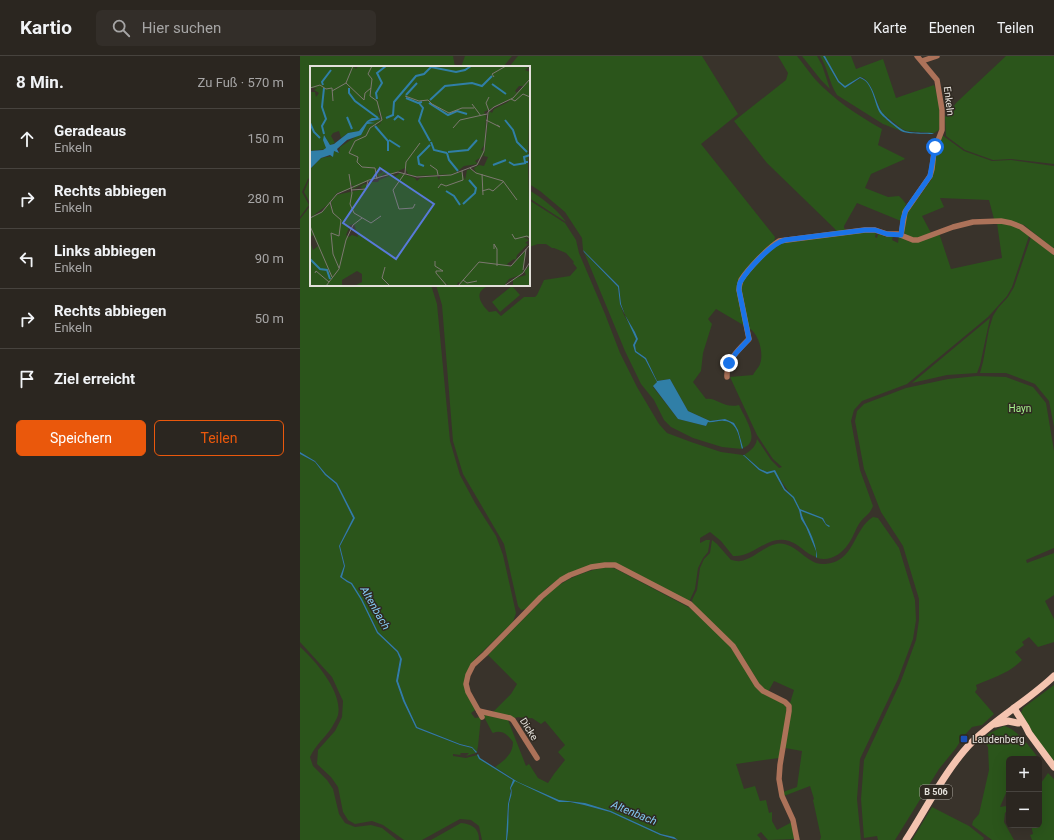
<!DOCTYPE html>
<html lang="de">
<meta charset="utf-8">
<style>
:root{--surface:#2b2620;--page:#332e29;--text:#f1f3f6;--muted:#a6a5a5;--line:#47433e;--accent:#ea580c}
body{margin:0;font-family:Roboto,sans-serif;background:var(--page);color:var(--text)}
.controls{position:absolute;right:12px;bottom:12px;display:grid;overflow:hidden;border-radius:6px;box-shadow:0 4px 16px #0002}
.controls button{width:36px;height:36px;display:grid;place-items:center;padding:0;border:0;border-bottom:1px solid var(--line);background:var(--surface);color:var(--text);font:20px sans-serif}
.stop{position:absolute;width:12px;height:12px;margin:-9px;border:3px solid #1a73e8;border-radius:50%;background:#fff}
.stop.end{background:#1a73e8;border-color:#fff;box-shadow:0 1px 4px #0008}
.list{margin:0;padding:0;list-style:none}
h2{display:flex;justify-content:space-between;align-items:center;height:52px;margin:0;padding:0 16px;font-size:17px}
h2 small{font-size:13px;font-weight:400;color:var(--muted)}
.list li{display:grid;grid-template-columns:26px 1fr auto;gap:12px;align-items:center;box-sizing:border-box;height:60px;padding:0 16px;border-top:1px solid var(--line)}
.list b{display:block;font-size:15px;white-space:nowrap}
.list p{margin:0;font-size:13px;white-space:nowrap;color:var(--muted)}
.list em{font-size:13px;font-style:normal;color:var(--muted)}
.actions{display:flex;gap:8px;padding:12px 16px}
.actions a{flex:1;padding:9px 0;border:1px solid var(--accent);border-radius:6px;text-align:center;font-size:14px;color:var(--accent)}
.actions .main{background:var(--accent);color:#fff}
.icon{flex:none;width:22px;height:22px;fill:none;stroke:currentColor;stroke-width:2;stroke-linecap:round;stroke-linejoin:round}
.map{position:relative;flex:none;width:754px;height:784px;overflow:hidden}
header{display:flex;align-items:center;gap:24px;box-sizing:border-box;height:56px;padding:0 20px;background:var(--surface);border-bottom:1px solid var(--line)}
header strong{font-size:19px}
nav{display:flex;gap:22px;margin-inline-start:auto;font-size:14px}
.search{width:280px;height:36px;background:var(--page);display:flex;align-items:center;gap:10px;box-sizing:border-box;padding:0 14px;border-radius:6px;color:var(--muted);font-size:15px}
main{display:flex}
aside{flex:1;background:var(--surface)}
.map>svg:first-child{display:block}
</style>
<header>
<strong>Kartio</strong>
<div class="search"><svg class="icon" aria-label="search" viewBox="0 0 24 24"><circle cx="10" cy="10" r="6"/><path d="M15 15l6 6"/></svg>Hier suchen</div>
<nav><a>Karte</a><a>Ebenen</a><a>Teilen</a></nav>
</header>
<main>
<aside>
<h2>8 Min.<small>Zu Fuß · 570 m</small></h2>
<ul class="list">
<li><svg class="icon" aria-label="ahead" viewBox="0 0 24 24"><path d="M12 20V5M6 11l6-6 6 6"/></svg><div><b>Geradeaus</b><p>Enkeln</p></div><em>150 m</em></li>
<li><svg class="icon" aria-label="right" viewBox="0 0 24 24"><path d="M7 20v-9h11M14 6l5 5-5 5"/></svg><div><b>Rechts abbiegen</b><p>Enkeln</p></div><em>280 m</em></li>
<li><svg class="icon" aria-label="left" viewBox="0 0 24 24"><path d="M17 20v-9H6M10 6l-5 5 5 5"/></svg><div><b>Links abbiegen</b><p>Enkeln</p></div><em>90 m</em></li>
<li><svg class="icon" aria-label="right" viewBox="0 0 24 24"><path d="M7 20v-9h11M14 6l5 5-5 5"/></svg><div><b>Rechts abbiegen</b><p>Enkeln</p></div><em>50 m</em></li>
<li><svg class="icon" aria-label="arrive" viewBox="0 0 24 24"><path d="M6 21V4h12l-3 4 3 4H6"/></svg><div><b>Ziel erreicht</b></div></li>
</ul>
<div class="actions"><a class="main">Speichern</a><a>Teilen</a></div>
</aside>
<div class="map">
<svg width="754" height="784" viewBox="0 0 754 784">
<rect width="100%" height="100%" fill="#39332b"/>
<g fill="#2b551b">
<polygon points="0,0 153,0 155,11 11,11 11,121 8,123 2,136 9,149 0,161"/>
<polygon points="165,0 212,0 203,11 161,11"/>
<path d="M218,0H402L438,58L401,88L475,181L474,186L438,226L445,270L416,253L408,263L412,268L403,297L401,315L393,326L406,343C416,341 424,353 439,349C444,361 462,385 443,392L438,374L434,367L425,363L410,365L388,355L370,323L357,325L346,302L336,295L335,289L338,283L335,276L325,259L321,248L319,230L283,194L282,182L265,156L240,135L229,128V11H209Z"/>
<path d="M478,0H497C503,7 508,15 514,22C533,43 557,59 582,73L578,89L604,102L605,103L571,118L565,132L588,141L599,140L603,144L606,148L601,165L557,147L544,170V172L546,174L536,175L535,173L467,107L434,65L486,24L488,17Z"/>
<polygon points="502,0 517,0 522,9 530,33 521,24"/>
<path d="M520,0H523L538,26L545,32L561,22C572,27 575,45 580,55C583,63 595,69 601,75L583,68L537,39C529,27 528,12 520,0Z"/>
<path d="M525,0H551L556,13L583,3L596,42L634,29C639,43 642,59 639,74L634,77L607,75L602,73L582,57L571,31L564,22L560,21L545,31L539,25Z"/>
<polygon points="706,0 754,0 754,108 711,103 693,104 665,94 646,80 645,61 657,46"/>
<polygon points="642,79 664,95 692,105 711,104 754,110 754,193 724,169 694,163 689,144 640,142 644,151 622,160 631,177 615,183 606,179 603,175 606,159 631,124 636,98"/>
<polygon points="11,123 11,229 131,229 137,248 150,385 160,419 175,447 196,480 203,499 216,557 213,566 176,602 171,609 165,623 175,651 175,654 171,657 175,662 181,661 178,690 177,696 172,691 160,688 117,671 105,645 98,625 102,603 98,595 78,576 73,565 52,527 48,525 42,521 45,510 40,490 55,462 37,427 26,418 15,405 0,396 0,163 11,149 4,136 9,124"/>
<path d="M229,134C242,142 257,153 266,166L229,142Z"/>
<path d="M229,144L265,167L276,184L279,197L305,258L320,297L337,331L359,368L367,377L391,386L421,396L443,399L459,414L467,418L474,416L484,434L493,442L499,454L501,463L506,471L516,495V501C506,498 499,488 489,485C468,478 453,502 433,500L421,485L410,476L400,482V487L406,484H410L408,496L403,502L398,512L395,533L389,546L317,509L309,506L295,509L261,522L248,531L226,553L221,554L218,550L204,488L163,418L153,385L142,249L136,229H191C173,235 179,246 189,256L196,255L201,260L224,241H235L237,239L244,224L270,220L277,212L273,207L274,206L266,197L254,192H252L246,188H238L229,191Z"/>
<path d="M697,167L716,170L729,180L712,231L707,240L688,261L607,328L562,345L554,354L551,365L560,414L573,450C570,458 566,459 561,465C556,471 554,480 549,487C542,498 530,506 517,502C517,492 512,481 508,472C505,465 502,462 501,454L522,463L526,469L530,470L526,468L523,462L500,453C493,439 482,429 475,414L467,416L460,413L444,399C450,395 456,391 457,383L471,404L479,412L482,411L473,403L457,379L430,321L453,319C455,315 459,311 460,308C464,297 459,278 449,272L441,234L442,227C452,213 470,190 486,186L565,176L576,177L575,181L577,182L578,178L586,181L593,180L592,184L598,187L599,180L610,186H615L639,177L651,213L702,202Z"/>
<polygon points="731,181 754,199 754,371 749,345 735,328 706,317 680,317 683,306 689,273 693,260 698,252 708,241 714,231"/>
<path d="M284,196L318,231L320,248L324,259L334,276L336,283L333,289L335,296L345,303L357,326L353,331L378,363L406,370L408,366C413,367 419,364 424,365C438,366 439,382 442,393L422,391L393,382L371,371L364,364L354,344L341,328L325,295Z"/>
<polygon points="212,230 220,239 200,256 192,246"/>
<polygon points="690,262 680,309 677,317 647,319 612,327"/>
<path d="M677,320L706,321L733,331L746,347L754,395V492L726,504L727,507L754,497V539L745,545L754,563V586L738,591L729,581L722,586L724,589L715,596L722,604C708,618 694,621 676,629L677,633L675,636L694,658L682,669L672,671L663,681L656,692L639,713L595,784H578L577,780L564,782L561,743L564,704L601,625L616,584L619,564V543L603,490L581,456L564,413L555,365L557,355L564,348L606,332L648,323Z"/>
<polygon points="0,398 15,406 25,419 36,428 53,462 39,490 44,510 40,521 47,526 51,528 61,544 77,577 97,596 100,603 96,625 103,645 116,672 160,689 172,692 176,697 166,700 169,697 161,697 160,698 161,699 153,698 153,700 166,702 177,699 179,703 213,724 210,732 211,735 208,748 206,784 182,784 179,770 171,764 160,763 122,784 104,784 83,769 72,765 55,768 48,764 43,756 38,731 31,721 17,708 18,694 35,675 42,661 43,645 32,621 0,586"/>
<path d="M573,461L578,462L599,492L615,544L616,564L613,583L598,623L560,703L557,743L561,784H520L521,781L513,744L514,743L510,730L484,740L483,736L497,731L502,695L485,692L492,650L490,647L494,634L474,625L468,636C460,631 456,622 451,614C435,587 415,569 393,548L392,544L397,534L400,512L404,503L410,497L412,484L417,488L431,504C434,504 438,506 440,505C453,503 463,491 476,488C496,484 506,510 525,508C555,506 553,473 573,461Z"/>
<path d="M309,511L316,513L390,552L432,591L457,631L486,650L487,655L479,702L436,708L444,733L455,730L460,745L466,744L469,757L472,756V765L477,774L492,766L496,783L468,784L461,776L457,779L461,783L460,784H378L374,781L361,778L311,755L285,747L259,744L218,726L195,711C204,705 213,698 213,686C208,679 202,673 193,677L192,676L183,659L184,658L194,661L208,664L226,710L229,708L238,722L248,727L254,718L265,704L258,696L265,689L245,665L241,668L232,662C226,663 220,660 214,662L193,656L211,638L217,628L188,599L251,535C269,521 287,514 309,511Z"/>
<path d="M0,591C16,605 43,637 38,659C37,663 34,667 32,671C25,682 16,688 10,701L13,710L27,724L33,733L39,758L45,767L55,771L71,769L82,772L97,784H0Z"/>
<polygon points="754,629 754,708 744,695 721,657 723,652"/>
<path d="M704,670C717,672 734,696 742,707L739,713V703H709V730L700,751L706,750V756L705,757L704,766L714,784H692L672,769L673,765L679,758L689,714L688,691L682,683L690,677Z"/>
<polygon points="748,717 754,723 754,784 732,784 730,779 733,778 731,769 739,769 739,730"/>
<polygon points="215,724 259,746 270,746 284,749 310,756 360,779 375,784 207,784 209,748 212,736 211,732"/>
<polygon points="632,751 669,770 684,782 683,784 612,784"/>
<path d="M161,767C172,768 179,772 179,784H131Z"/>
</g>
<g fill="#307fa7">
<path d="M523,0H525L539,25L545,30L560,21C573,25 575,45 581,55C584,60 598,71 603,74C611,78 625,76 634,77L632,78C623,77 610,79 601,75C597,72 583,61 580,57C574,47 573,26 560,22L545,32L538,26Z"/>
<path d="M283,194L319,230L321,248L325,259L335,276L338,283L335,289L336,295L346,302L357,325L370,323L388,355L410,365L425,363L434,367L438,374L443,392L442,393C439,382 438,366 424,365C419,364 413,367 408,366L406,370L378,363L353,330L357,326L345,303L335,296L333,289L336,283L320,248L318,231L284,196Z"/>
<polygon points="0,396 15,405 26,418 37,427 55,462 40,490 45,510 42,521 48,525 52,527 62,543 78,576 98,595 102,603 98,625 105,645 117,671 160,688 172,691 177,696 176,697 172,692 160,689 116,672 103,645 96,625 100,603 97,596 77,577 61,544 51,528 47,526 40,521 44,510 39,490 53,462 36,428 25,419 15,406 0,398"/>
<path d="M443,399H444L460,413L467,416L475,414L485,433L494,441L500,453L523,462L526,468L530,470L529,471L526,469L522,463L501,455C502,461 504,464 507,470C512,479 517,492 517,502L516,501V495L506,471L501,463L499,454L493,442L484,434L474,416L467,418L459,414Z"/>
<path d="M178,698L180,702L218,726L259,744L285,747L311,755L361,778L374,781L378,784L360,779L310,756L284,749L270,746H259L215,725L211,732C213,738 210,742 209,748C208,760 209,772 207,784H206L208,748L211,735L210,732L213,724L179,703L177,699Z"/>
</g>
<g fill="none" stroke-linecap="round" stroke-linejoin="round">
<g stroke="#ac7259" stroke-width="5.5">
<polyline points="622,5 637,0"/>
<polyline points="601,179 605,156 630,120 632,113 634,95 642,74 642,54 637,24 617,0"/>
<path d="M427,321C426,305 438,294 449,283L439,234C439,230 440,227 441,224C448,213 468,192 479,185L565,174H575L587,178H598L613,184H618L653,171L673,166L701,165L711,167L721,171L754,196"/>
<polyline points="179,655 210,662 213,664 237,702"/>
<polyline points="182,661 168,636 166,628 168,619 173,609 185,598 241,541 261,524 270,519 291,511 305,509 315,509 390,548 433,590 457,629 463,635 485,646 489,650 489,655 480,709 479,723 482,740 493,764 497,784"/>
</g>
<g stroke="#f4c4b0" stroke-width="7">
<polyline points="714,652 726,671 729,677 754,711"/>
<polyline points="695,668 708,665 718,667"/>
<path d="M606,784C626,753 647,711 673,685C698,661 729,644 754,620"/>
</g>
</g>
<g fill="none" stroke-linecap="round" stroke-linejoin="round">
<path stroke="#1a73e8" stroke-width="5" d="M429,307L436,297L449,283L439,234C439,230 439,227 441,225C448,213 472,187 485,184L565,174H575L587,178L601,179L603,163L606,154L630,120L635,91"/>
</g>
<rect fill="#1a4fb4" stroke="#2f2921" stroke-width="1.5" x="660" y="679" width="8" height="8" rx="2"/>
<g text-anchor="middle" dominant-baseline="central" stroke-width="3" stroke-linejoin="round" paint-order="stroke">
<rect fill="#2f2921" stroke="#ada9a2" stroke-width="1" x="620" y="729" width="32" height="14" rx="3"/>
<g font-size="9" font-weight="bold" fill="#e3e0da">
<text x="636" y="736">B 506</text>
</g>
<g font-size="10" fill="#e3e0da" stroke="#2f2921">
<text transform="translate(649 45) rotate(83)">Enkeln</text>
<text transform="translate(229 673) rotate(58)">Dicke</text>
</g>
<g font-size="10" fill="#a6f28d" stroke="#2f2921">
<text x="720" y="352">Hayn</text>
</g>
<g font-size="10" fill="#e3e0da" stroke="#2f2921" text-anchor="start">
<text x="672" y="683">Laudenberg</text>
</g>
<g font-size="11" font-style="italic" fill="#84caf3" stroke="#2f2921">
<text transform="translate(75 552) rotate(60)">Altenbach</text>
<text transform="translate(334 757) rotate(22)">Altenbach</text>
</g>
</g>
<g transform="translate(10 10)">
<rect width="220" height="220" fill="#39332b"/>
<path d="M0,0H43L46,3L48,0H220L215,4L220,6V12L213,20H209L205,25L207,27L201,33L174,46L176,49L175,78L171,84L174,85L173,90L165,95L168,98L154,100L144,108L105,110L98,108L95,102L77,110L74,107L70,112L67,108L72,107L74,102L68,107L66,104L64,102L67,112L57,115L47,121L45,122L42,123L44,120L40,119L41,123L27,127L12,146L0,151V103L11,92L22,90L24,85L29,87L30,81L50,68L58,56L71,53L70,57L60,62L70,58L72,53L71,48L67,45L71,52L57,55L49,65L38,67L31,72L29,65L23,67L21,70L25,77L20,79L14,69L16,83L0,85V26H5L6,31L9,27L4,24L7,22H0ZM220,13L218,97L220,172L213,171L219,174L215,177L218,178L207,189L206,194L204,193L197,198L200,201L216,184L213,206L210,209L199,213L194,220H148L150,217L148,216L147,220H138L136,216L137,220H44L52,216V208L47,205L32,214V220H0V176L3,184L8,180L3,169L0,171V152L20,137L23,145L21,136L26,129L54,123L50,121L54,118L59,119L60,116H68L69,114L84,108V111L90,107L105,112L107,115L110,112L127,110L129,114L130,110L152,106L155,114L157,104L161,103L166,107L164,102L169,99L174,100L178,91L174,90L179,45L182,47L184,43L198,36ZM44,158L48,171L42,169L39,171L36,169L39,162L37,160ZM220,199V220H203V213L216,209L214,205Z" fill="#2b551b" fill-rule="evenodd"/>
<path d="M62,52H68L71,53L58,56L65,57L57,58L51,69L37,74L27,83L29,87L24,85L23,91L20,89L11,92L0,103V85L13,84L16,82L13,74L14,69L20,79L24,78L38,67L49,65L57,55Z" fill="#307fa7"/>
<path fill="none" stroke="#307fa7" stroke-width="2" d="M182,18L196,28M13,19L12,16L21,4M39,22V27L45,35L68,52M96,29L107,17M96,32L108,37L112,36M67,33L66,27L72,17L67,7L76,0M120,34L135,20L162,17L172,20L182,10M109,37L113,42L109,55L120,75M119,37L138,49L147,45L157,48M37,51L42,63M76,52L83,49L84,36L106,10L114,8L121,1L146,6L155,4L161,0M84,54L88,50L94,54M195,54L203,64L207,76L217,86M0,57L4,66L10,72M65,60L78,75V85M14,68L12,60L16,53L12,41L14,22M79,74L90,81M121,76L124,84L137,87M138,86L158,84L167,74M137,87L139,94L148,105M199,96L204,99L216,97M218,96H215L214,91L220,89M183,99L196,94M114,100L109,98L108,91L120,79M136,125L144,130L150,139M153,138L165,127L166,122L159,114M0,193L10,203L17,204L20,213"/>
<path fill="none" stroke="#7d7871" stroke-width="1" d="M62,0L58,8L62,13L60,30L67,35L72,54L60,62L56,70L45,75L39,87L48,91L47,96L52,101L65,102L67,113M184,11L182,8L196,0M36,17L54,34L55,27L61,22M36,17L43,0M0,22L10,19L16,23L22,22L23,35M22,25L36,17M95,30L109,35L118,34L122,38L139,47L152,42H164M179,31L176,37L179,45M201,33L205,35L213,28L220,31M162,38L171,50M176,54L190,61L187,59M143,62L150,54L177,48M120,99L127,104L128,109M160,102L166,107L193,115L207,134M39,108L42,127L40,138L44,147L61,157L71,150M172,108L173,129M128,122L131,118L136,120L153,114L152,105M41,124L56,123L58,115M172,125L179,123L183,125L194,115M20,136L23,147L31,154L29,170L21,167L23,188L29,202M105,138L103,142L89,143L83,124L95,107L96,96L110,77M0,152L12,146L27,128L59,114L88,106L107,111L141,109L167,99L174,85L178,46L184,41L203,32L220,13M0,160L22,211M202,168L205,173L217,170L220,172M184,183V178L187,183V200M125,195V200L133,205H126V207L137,220M75,201L72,212L80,220M213,204L216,183M5,207L6,205L19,216M153,214L157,217L167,215M16,220L29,203L36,174L43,159L52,152M148,220L169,196L201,200L220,179M194,220L213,207L220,196"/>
<path fill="#587ad9" fill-opacity="0.15" stroke="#587ad9" stroke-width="2" d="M70,102L124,138L86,193L33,157Z"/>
<rect width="220" height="220" fill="none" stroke="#e3e0da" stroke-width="2"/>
</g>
</svg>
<div class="controls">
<button>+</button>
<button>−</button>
</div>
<div class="stop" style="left:635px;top:91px"></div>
<div class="stop end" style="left:429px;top:307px"></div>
</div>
</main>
